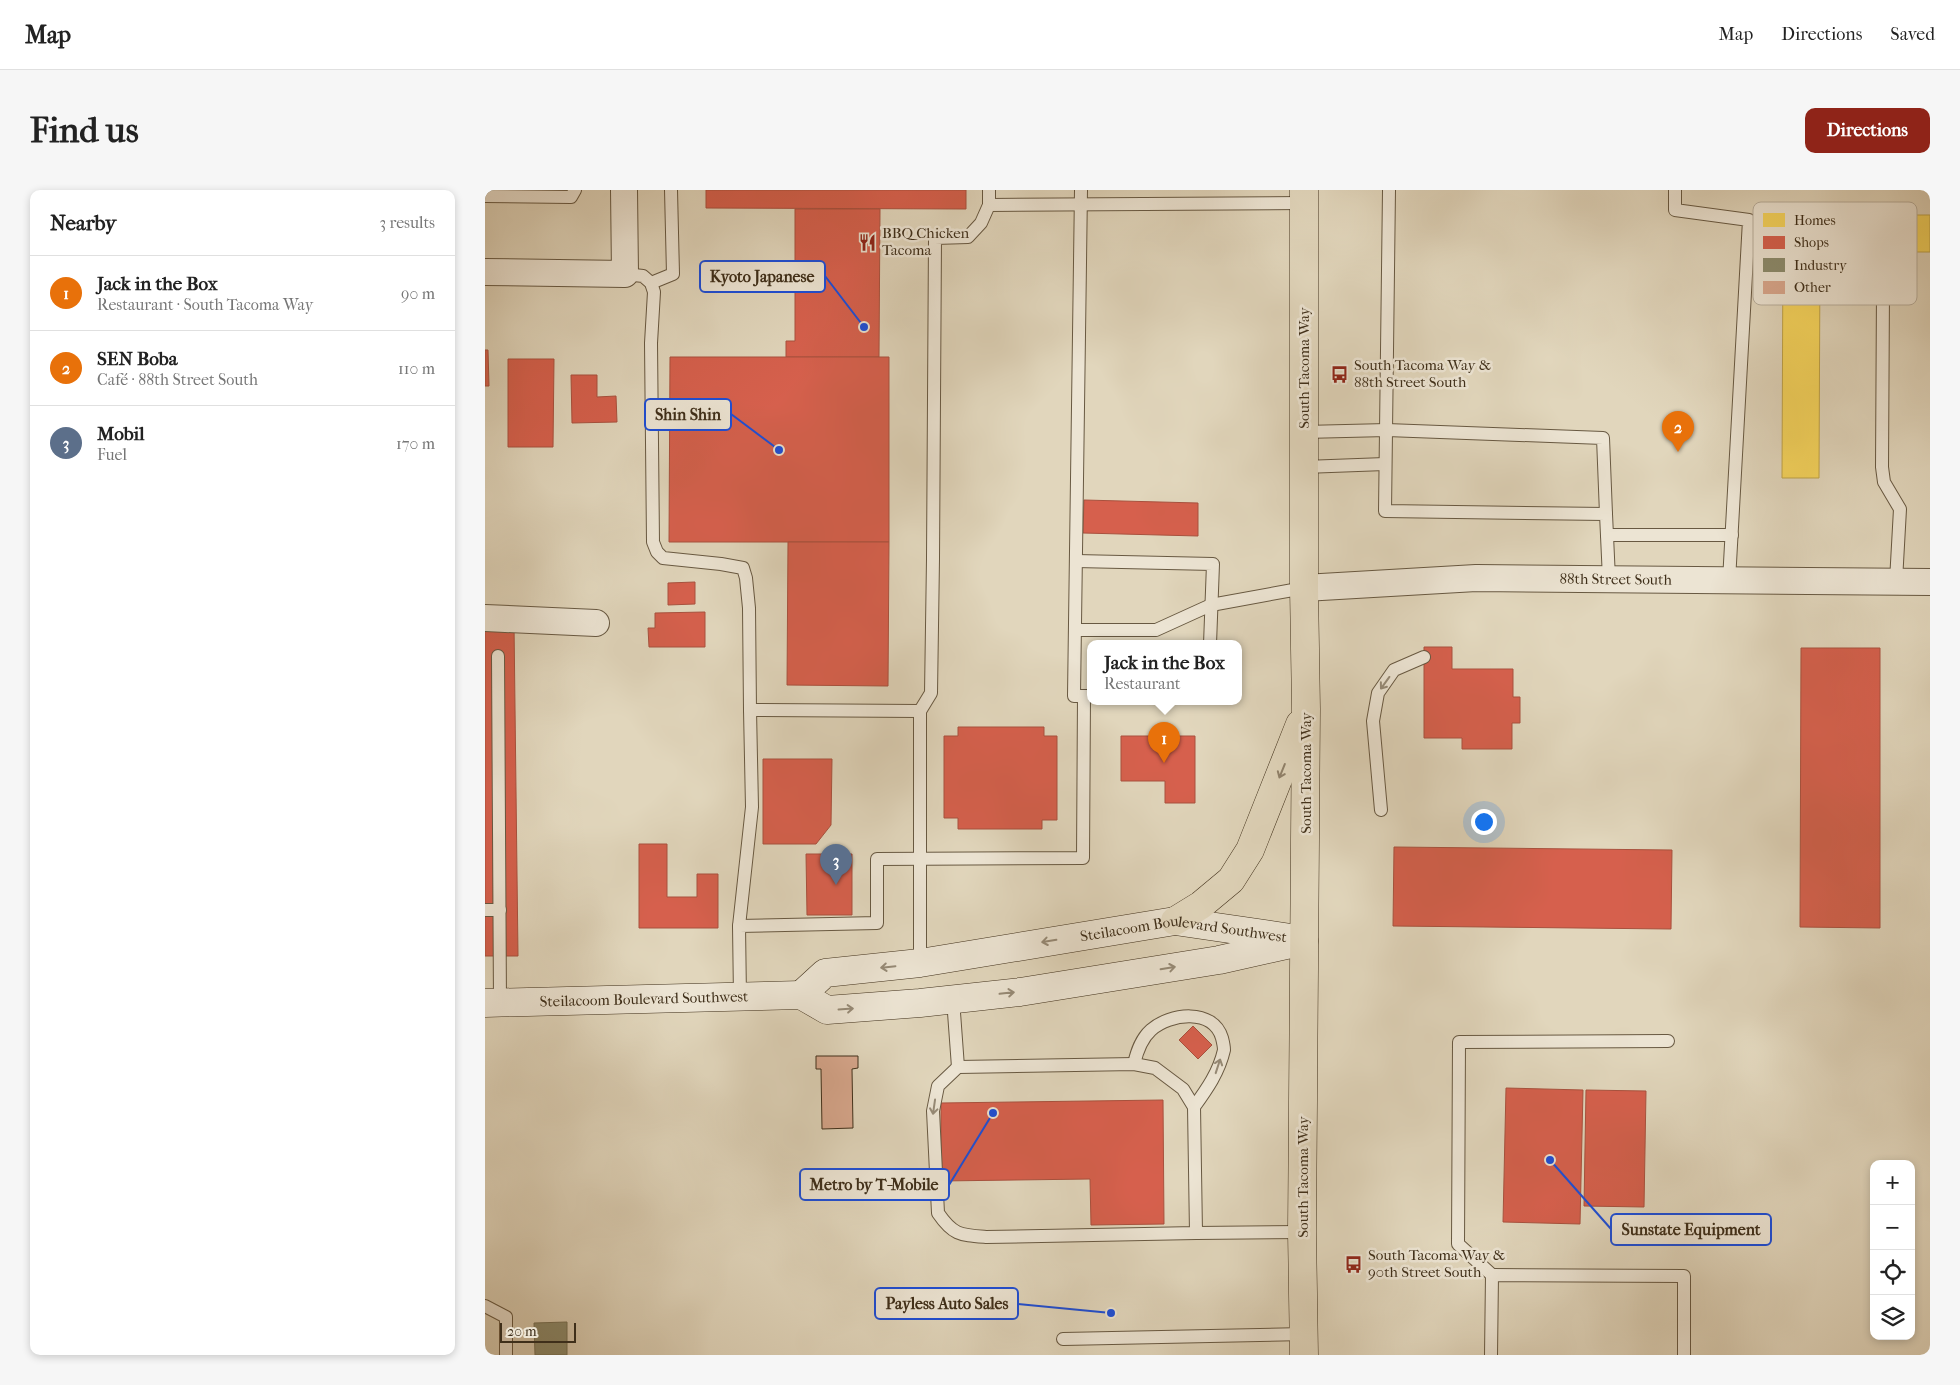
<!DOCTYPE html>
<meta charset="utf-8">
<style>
:root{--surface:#fff;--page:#f6f6f6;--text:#222;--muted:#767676;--line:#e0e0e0;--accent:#8f2418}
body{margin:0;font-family:"IM FELL French Canon",serif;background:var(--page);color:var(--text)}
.controls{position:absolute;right:15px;bottom:15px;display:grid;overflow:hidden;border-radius:10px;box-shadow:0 2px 8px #0003}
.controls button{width:45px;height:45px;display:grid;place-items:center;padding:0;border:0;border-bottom:1px solid var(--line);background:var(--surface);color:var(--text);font:25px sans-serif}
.scale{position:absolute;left:15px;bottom:12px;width:76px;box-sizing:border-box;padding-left:5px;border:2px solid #3f2f1a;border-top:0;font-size:14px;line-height:18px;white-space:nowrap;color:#3f2f1a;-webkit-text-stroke:4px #ece4d3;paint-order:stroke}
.you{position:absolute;left:998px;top:631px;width:18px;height:18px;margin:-12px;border:4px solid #fff;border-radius:50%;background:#1a73e8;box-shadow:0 0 0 8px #1a73e833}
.badge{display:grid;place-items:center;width:32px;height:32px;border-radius:50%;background:var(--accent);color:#fff;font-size:16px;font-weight:700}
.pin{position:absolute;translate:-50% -41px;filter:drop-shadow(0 1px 2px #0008)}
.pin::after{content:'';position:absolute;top:26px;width:18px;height:15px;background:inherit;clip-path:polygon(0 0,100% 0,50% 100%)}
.popup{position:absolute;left:602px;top:450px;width:155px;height:65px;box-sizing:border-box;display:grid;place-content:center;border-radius:10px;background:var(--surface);filter:drop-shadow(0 1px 4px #0005);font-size:16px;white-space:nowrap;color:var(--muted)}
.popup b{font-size:19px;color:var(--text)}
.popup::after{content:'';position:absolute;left:50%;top:100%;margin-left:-10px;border:10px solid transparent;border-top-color:var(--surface)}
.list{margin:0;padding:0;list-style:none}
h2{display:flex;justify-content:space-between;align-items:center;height:65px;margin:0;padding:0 20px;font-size:21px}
h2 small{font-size:16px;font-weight:400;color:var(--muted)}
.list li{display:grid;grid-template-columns:32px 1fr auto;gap:15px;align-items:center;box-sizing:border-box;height:75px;padding:0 20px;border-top:1px solid var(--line)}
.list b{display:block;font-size:19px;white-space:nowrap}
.list p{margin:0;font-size:16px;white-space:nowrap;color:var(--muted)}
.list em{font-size:16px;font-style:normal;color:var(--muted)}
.icon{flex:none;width:28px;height:28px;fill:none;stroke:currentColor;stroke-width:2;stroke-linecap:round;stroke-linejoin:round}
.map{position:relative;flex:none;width:1445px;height:1165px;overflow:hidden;border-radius:10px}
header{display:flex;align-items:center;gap:30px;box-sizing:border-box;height:70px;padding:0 25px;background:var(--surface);border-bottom:1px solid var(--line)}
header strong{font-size:24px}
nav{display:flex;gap:28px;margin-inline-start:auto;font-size:18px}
.intro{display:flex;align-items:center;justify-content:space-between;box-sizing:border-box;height:120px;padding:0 30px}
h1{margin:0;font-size:35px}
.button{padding:12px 22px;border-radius:10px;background:var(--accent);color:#fff;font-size:18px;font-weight:700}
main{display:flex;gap:30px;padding:0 30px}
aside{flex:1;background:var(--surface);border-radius:10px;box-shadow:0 2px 8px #0003}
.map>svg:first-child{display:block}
</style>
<header>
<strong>Map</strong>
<nav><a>Map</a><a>Directions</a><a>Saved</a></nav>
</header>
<div class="intro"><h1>Find us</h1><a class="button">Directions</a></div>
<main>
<aside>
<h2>Nearby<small>3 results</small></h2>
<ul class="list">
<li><span class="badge" style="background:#e8710a">1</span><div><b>Jack in the Box</b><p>Restaurant · South Tacoma Way</p></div><em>90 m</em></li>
<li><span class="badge" style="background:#e8710a">2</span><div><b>SEN Boba</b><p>Café · 88th Street South</p></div><em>110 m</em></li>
<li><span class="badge" style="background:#5c6f8a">3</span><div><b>Mobil</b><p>Fuel</p></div><em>170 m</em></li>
</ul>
</aside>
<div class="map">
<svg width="1445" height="1165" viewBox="0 0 1445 1165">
<rect width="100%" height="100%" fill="#e1d6bc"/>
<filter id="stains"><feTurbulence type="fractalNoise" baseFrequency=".004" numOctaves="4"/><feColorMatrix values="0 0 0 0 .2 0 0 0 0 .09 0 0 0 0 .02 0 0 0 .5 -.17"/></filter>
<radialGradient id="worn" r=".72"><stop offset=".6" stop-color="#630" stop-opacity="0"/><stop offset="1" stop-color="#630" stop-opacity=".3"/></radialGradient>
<g fill="#f6d55c" stroke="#bfa348">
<polygon points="1324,25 1385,25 1385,66 1335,66 1334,288 1297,288 1298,49 1324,49"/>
<rect x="1397" y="25" width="48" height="37"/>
</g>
<g fill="#d6604d" stroke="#a9513e">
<polygon points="221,0 481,0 481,19 221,18"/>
<polygon points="310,19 395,19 394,167 301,167 301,151 310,151"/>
<polygon points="0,160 3,160 4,196 0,196"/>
<polygon points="185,167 404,167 404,352 184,352"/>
<polygon points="23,169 69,169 68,257 23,257"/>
<polygon points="86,185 112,185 112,207 131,206 132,232 87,233"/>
<polygon points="599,310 713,313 713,346 598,343"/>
<polygon points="303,352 404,352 403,496 302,495"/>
<polygon points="210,392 210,414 183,415 183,393"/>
<polygon points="220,422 220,457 164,457 163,438 170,438 170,423"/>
<polygon points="29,434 33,766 0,766 0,435"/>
<polygon points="939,457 967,457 967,479 1028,479 1028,507 1035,507 1035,533 1027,533 1027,559 977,559 977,548 939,548"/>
<polygon points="1316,458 1395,458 1395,738 1315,737"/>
<polygon points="473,537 559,537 559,546 572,546 572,630 557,630 557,639 473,639 473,628 459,628 459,546 473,546"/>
<polygon points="636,546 710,546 710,613 680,613 680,591 636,591"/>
<polygon points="278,569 347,569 346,635 331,654 278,654"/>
<polygon points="154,654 182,654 182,707 212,707 212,684 233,684 233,738 154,738"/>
<polygon points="909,657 1187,660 1186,739 908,736"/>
<polygon points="321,664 367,664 367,725 322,725"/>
<polygon points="708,836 727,855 713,869 694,850"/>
<polygon points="1021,898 1098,900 1095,1034 1018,1032"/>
<polygon points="1101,900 1161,901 1159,1017 1099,1016"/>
<polygon points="678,910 679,1034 606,1035 605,989 456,991 456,913"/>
</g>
<polygon fill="#8c8c6e" stroke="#757055" points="82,1132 82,1165 50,1165 49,1133"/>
<polygon fill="#d8a78d" stroke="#3f2f1a" points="331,866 373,866 373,878 367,879 368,938 337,939 336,879 331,879"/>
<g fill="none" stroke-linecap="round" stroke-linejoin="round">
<defs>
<g id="lane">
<polyline points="596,0 589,506 605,506"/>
<polyline points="904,0 900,321 1121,324 1124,389"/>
<polyline points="1190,0 1190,20 1264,30 1244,391"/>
<polyline points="0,6 86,7 90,0"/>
<polyline points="504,15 504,0"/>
<polyline points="140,84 158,86 166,93 169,102 166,153 168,352 172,362 178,368 236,374 258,378 261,388 264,418 265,520 435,521"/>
<polyline points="166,93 188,84 186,0"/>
<polyline points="1398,100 1397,277 1399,292 1415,319 1411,391"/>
<polyline points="819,242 902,240 1118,248 1121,324"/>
<polyline points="819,277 900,274"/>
<polyline points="1122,345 1247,345"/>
<polyline points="591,371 728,374 725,454"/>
<polyline points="590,440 671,440 726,415 819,398"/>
<polyline points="13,466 15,813"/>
<polyline points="896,620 888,531 893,503 909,480 939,467"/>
<polyline points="0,720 15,720"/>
<polyline points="254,736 267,617 265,520"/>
<polyline points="435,773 435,521 446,503 448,369 450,48 483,47 496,33 504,15 819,13"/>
<polyline points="255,807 254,736 392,733 392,669 598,668 599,506"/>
<polyline points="468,809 473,877"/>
<path d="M649,874C652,861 656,849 666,840C685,823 728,818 737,848C738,852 739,856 739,860C734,882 722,899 709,917"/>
<path d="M711,1043L501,1047C475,1045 468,1045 453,1023L448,921L453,896L473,877L649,874L670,878L698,899L709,917L711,1043L817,1042"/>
<polyline points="1007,1085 973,1054 974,852 1183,851"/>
<polyline points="0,1116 21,1127 21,1165"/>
<polyline points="578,1149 819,1144"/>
<polyline points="1006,1165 1007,1085 1199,1086 1199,1165"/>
</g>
<g id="street">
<polyline points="0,82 140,84 139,0"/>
<path id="s1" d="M819,398L991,388L1445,392"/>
<polyline points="0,428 111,433"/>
</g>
<g id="secondary">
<path id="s2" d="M316,805L340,783L435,773L690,731L806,748"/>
<path id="s3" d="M0,813L316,805L342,820L435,813L535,802L734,770L819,751"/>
</g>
<g id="primary">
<polyline points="819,0 819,398 821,519 817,1042 819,1165"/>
<polyline points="690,731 716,715 746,690 765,660 815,534"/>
</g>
</defs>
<use href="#lane" stroke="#685942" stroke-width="14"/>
<use href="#street" stroke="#685942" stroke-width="28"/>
<use href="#secondary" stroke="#3f2f1a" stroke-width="29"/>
<use href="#primary" stroke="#3f2f1a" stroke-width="29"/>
<use href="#lane" stroke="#ece4d3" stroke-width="12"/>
<use href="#street" stroke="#ece4d3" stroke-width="26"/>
<use href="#secondary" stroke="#ece4d3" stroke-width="28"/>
<use href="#primary" stroke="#e1d6bc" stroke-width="28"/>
</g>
<defs><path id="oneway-shaft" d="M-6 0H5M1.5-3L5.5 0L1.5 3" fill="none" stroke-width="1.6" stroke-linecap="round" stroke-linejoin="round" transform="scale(1.25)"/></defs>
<g stroke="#968a76">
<use href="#oneway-shaft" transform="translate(900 493) rotate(126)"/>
<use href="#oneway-shaft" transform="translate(564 751) rotate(171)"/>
<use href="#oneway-shaft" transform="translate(403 777) rotate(174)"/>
<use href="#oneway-shaft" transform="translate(683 778) rotate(-9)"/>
<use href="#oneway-shaft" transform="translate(522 803) rotate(-6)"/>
<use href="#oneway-shaft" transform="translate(361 819) rotate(-4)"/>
<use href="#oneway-shaft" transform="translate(733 876) rotate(-72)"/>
<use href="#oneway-shaft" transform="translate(449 917) rotate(98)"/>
</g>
<use stroke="#90826b" href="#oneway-shaft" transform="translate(797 581) rotate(112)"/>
<defs>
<symbol id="restaurant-bare" viewBox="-9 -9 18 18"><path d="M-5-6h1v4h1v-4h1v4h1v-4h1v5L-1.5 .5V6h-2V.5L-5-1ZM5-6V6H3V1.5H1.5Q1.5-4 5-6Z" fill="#8f2418" stroke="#ece4d3" stroke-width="2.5" paint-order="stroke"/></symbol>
<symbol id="bus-bare" viewBox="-9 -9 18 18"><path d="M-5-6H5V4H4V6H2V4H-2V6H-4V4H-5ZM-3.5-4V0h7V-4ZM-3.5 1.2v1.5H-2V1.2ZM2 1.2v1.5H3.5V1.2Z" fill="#8f2418" stroke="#ece4d3" stroke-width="2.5" paint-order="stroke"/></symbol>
</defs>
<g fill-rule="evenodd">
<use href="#restaurant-bare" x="370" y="40" width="25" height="25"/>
<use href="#bus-bare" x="842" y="172" width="25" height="25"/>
<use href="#bus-bare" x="856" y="1062" width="25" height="25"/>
</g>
<g text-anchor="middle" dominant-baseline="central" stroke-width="5" stroke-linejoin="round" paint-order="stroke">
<g font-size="15" fill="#3f2f1a" stroke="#ece4d3" text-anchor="start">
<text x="397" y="43">BBQ Chicken<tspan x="397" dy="17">Tacoma</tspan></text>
<text x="869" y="175">South Tacoma Way &amp;<tspan x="869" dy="17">88th Street South</tspan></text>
<text x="883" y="1065">South Tacoma Way &amp;<tspan x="883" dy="17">90th Street South</tspan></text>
</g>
<g font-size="15" fill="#3f2f1a" stroke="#ece4d3">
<text transform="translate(819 178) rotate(-90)">South Tacoma Way</text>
<text stroke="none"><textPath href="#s1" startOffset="312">88th Street South</textPath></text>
<text transform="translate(821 583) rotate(-90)">South Tacoma Way</text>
<text stroke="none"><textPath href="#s2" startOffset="395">Steilacoom Boulevard Southwest</textPath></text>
<text stroke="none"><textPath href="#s3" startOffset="159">Steilacoom Boulevard Southwest</textPath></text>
<text transform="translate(818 987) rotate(-90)">South Tacoma Way</text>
</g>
</g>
<rect x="1268" y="12" width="164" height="103" rx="8" fill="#ece4d3" stroke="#b8ae9c" stroke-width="1"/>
<rect x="1278" y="23" width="22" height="14" fill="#f6d55c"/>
<rect x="1278" y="46" width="22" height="13" fill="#d6604d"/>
<rect x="1278" y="68" width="22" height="14" fill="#8c8c6e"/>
<rect x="1278" y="91" width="22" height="13" fill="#d8a78d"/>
<g font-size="14" fill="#3f2f1a">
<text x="1309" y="35">Homes</text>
<text x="1309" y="57">Shops</text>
<text x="1309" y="80">Industry</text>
<text x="1309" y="102">Other</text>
</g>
<path fill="none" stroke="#1d4ed8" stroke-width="2" d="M379 137L340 86M294 260L246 224M508 923L464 995M1065 970L1126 1039M626 1123L533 1114"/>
<g fill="#1d4ed8" stroke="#ece4d3" stroke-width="2">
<circle cx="379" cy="137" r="5"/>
<circle cx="294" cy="260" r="5"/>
<circle cx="508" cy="923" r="5"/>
<circle cx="1065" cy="970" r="5"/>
<circle cx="626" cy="1123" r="5"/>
</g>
<g fill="#ece4d3" stroke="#1d4ed8" stroke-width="2">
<rect x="215" y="71" width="125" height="31" rx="5"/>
<rect x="160" y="209" width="86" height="31" rx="5"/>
<rect x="315" y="979" width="149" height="31" rx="5"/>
<rect x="1126" y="1024" width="160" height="31" rx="5"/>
<rect x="390" y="1098" width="143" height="31" rx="5"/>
</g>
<g font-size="16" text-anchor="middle" font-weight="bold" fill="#3f2f1a">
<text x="277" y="92">Kyoto Japanese</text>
<text x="203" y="230">Shin Shin</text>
<text x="389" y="1000">Metro by T-Mobile</text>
<text x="1206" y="1045">Sunstate Equipment</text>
<text x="462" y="1119">Payless Auto Sales</text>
</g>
<rect width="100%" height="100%" filter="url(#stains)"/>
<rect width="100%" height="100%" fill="url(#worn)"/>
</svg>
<div class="controls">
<button>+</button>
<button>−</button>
<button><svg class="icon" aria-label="locate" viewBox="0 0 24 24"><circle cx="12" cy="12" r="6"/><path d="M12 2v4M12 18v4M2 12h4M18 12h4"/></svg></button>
<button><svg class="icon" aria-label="layers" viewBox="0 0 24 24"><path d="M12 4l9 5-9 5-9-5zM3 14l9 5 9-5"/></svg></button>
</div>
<div class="scale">20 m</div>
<div class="you"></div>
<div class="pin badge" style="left:679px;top:573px;background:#e8710a">1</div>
<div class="popup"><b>Jack in the Box</b>Restaurant</div>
<div class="pin badge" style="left:1193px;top:262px;background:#e8710a">2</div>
<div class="pin badge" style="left:351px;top:695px;background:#5c6f8a">3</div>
</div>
</main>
